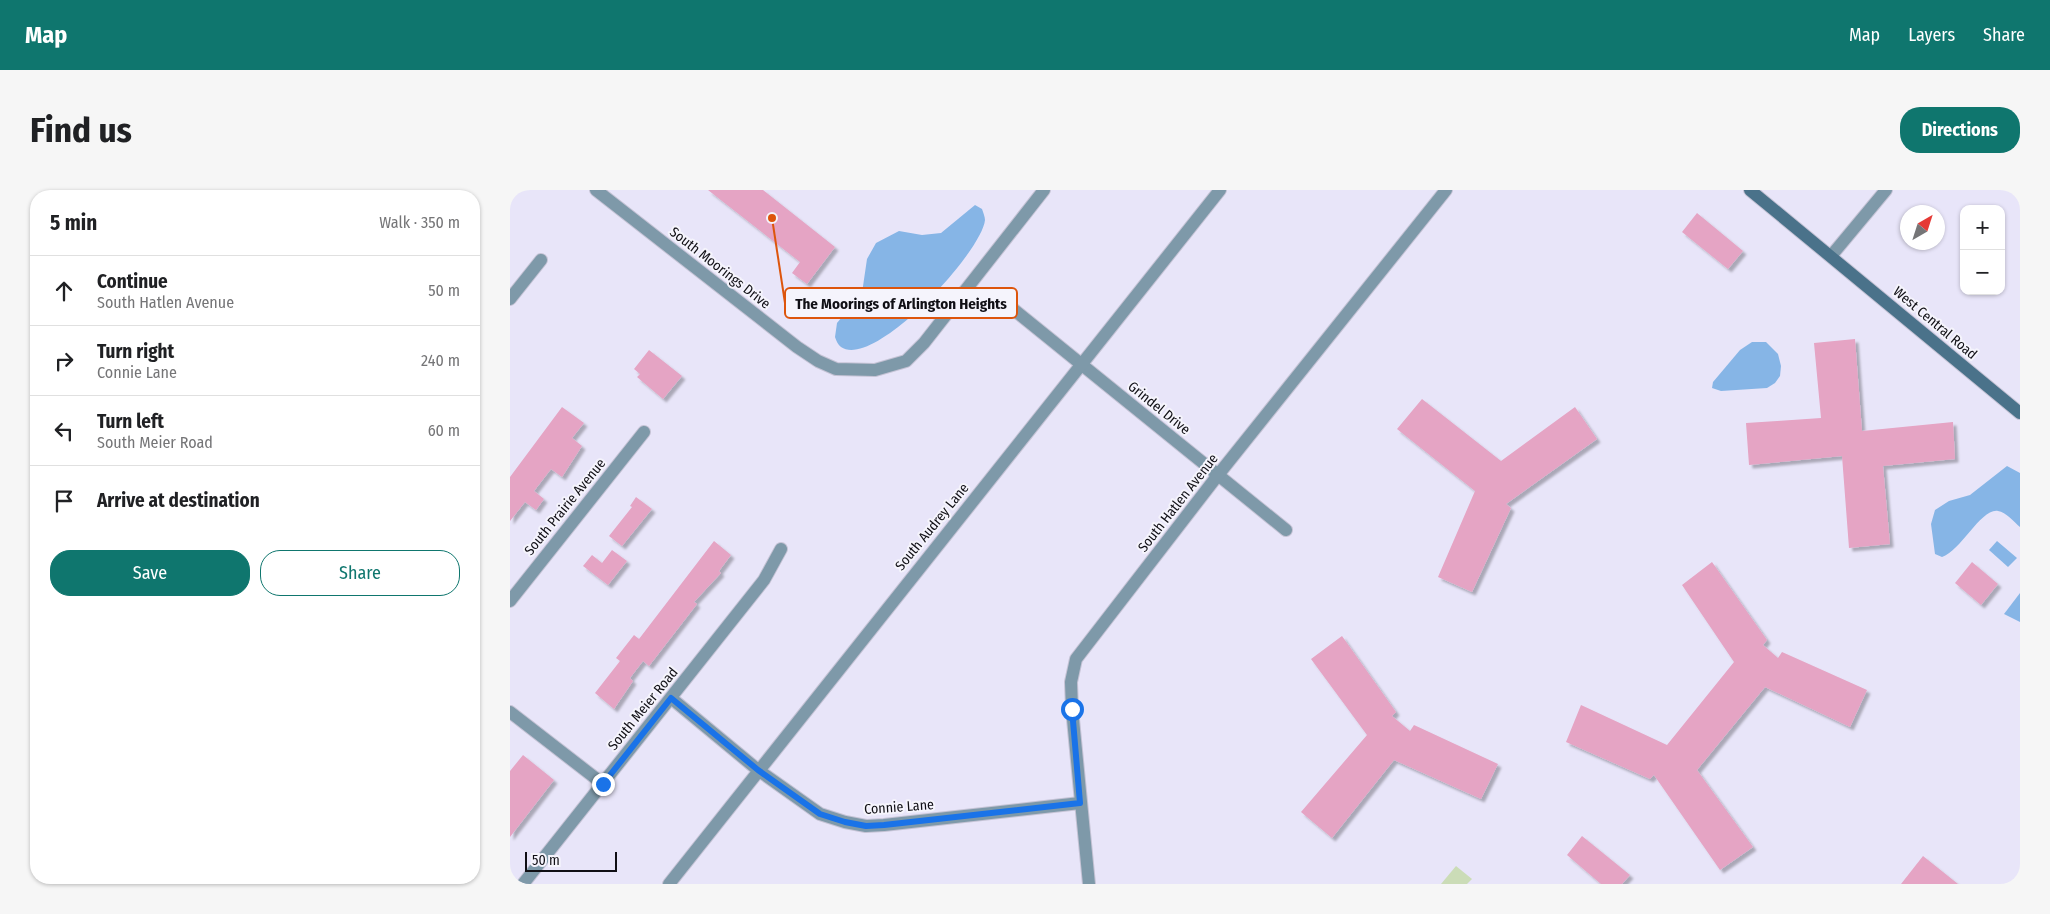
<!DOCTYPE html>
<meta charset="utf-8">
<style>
:root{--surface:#fff;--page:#f6f6f6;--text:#202124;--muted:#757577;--line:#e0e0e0;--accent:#0f766e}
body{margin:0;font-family:"Fira Sans Condensed",sans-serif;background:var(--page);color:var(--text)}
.controls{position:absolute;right:15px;top:15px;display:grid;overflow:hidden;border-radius:10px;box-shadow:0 1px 4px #0004}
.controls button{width:45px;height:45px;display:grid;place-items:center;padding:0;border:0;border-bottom:1px solid var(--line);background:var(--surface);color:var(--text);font:25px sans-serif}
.compass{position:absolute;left:1390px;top:15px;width:45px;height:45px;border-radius:50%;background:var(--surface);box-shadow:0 1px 4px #0004;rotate:39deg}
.scale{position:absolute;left:15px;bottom:12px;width:92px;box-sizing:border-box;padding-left:5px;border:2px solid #100f15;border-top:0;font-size:14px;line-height:18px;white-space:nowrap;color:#100f15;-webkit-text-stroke:4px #f5f4fc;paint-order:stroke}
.stop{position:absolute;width:15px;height:15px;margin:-11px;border:4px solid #1a73e8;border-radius:50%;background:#fff}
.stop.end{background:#1a73e8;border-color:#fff;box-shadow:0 1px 5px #0008}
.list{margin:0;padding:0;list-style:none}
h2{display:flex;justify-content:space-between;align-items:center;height:65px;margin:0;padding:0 20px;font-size:21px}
h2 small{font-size:16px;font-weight:400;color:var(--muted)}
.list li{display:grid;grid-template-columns:32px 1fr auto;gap:15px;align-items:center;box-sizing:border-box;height:70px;padding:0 20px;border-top:1px solid var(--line)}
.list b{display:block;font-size:19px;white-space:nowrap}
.list p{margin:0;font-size:16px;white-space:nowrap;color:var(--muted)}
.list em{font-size:16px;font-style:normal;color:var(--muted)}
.actions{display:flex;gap:10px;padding:15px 20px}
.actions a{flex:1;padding:11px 0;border:1px solid var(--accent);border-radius:20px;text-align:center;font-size:18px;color:var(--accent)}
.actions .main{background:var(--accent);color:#fff}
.icon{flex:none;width:28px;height:28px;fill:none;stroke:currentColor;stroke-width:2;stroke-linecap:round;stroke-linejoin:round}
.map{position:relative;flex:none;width:1510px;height:694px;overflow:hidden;border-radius:20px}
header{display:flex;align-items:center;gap:30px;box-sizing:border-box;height:70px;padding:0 25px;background:var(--accent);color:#fff}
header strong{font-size:24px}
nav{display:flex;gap:28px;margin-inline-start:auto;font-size:18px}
.intro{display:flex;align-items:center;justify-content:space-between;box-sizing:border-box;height:120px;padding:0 30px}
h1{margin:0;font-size:35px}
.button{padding:12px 22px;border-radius:20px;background:var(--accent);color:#fff;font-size:18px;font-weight:700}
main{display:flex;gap:30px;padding:0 30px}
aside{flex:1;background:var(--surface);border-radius:20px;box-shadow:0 1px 4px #0004}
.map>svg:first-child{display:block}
</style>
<header>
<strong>Map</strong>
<nav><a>Map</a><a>Layers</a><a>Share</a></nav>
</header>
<div class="intro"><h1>Find us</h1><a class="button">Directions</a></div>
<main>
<aside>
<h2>5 min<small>Walk · 350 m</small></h2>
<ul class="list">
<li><svg class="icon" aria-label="ahead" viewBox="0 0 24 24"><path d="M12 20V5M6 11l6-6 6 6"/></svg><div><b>Continue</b><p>South Hatlen Avenue</p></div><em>50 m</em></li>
<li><svg class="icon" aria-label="right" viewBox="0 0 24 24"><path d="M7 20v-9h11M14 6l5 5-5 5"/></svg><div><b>Turn right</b><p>Connie Lane</p></div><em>240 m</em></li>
<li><svg class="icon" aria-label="left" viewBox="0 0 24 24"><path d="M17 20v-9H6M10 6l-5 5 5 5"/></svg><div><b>Turn left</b><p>South Meier Road</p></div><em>60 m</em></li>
<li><svg class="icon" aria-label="arrive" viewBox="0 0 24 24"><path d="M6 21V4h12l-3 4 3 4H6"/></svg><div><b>Arrive at destination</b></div></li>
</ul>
<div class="actions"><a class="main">Save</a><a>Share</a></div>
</aside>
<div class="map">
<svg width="1510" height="694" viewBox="0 0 1510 694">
<defs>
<filter id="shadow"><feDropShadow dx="3.5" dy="3.5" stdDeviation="1" flood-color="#0004"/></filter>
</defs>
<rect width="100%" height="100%" fill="#e8e5f9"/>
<polygon fill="#cbdcb7" points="946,676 962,689 957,694 931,694"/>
<g fill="#86b5e6">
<path d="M465,15L472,19C473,22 475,27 475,30C472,62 364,180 331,157C328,155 326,150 325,147L327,133L352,103L357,69L366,53L389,41L412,45L431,43Z"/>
<polygon points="1242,152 1256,152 1268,164 1271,176 1270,186 1265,193 1257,198 1211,201 1202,198 1203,192 1230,160"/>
<path d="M1497,276L1510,283V337C1504,332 1496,322 1488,321C1471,318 1451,361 1432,367L1425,364L1421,334L1425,320L1439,311L1460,305Z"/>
<polygon points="1487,351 1507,368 1498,377 1479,360"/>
<polygon points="1510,403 1510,432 1494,424"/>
</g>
<g fill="#e5a4c4" filter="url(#shadow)">
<polygon points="198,0 253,0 325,57 297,94 282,83 290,72"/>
<polygon points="1187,23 1233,61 1218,79 1172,42"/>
<polygon points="1345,149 1352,241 1443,232 1445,269 1373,276 1380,354 1339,358 1332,266 1239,275 1236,233 1311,228 1304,153"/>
<polygon points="139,160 172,186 153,209 127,187 130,184 124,179"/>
<polygon points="912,209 991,271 1065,217 1087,249 996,314 1001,318 962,402 928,387 965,301 887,239"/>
<polygon points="52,217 74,233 62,248 72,256 52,287 41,279 24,301 34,309 26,320 15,312 0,331 0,287"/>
<polygon points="126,307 142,319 112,356 99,346 122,317 120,316"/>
<polygon points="204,351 221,365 209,381 211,383 184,412 187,414 139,476 133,471 120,488 123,491 104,519 85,503 110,471 106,468 124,445 129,449"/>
<polygon points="102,360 117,371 98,395 73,376 82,365 92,373"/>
<polygon points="1202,372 1257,450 1253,455 1268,468 1272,462 1357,500 1340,537 1255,497 1187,580 1243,657 1210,680 1144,585 1140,589 1056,552 1071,515 1157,555 1224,472 1172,395"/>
<polygon points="1462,372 1488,394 1471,415 1445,393"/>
<polygon points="832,446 886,522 882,526 900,541 904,535 988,574 971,609 884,570 822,648 791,622 857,545 801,469"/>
<polygon points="13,565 44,590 0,647 0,581"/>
<polygon points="1072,646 1120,685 1112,694 1091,694 1057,665"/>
<polygon points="1413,666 1448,694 1391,694"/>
</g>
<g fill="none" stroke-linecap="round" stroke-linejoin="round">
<defs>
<g id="minor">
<polyline points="86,0 287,157 308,171 326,179 365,180 396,171 414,153 534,0"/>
<polyline points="0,109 31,70"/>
<polyline points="503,119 776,340"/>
<polyline points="0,411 134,242"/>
<polyline points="161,508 248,580 310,624 335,632 356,636 374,635 570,613"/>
<polyline points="0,522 93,594"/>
<polyline points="13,694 254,390 271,359"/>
<polyline points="159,694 710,0"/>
<polyline points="579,694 562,519 561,492 566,469 708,285 936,0"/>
</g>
<polyline id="tertiary" points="1321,66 1376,0"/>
<polyline id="secondary" points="1240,0 1510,223"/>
</defs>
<use href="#minor" stroke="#c5c3d5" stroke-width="14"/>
<use href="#tertiary" stroke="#c5c3d5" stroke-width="14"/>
<use href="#secondary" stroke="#c5c3d5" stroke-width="14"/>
<use href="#minor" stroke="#7e99a9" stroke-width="12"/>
<use href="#tertiary" stroke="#7e99a9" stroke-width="12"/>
<use href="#secondary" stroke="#4a728a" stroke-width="12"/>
</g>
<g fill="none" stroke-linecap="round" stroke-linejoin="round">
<polyline stroke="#1a73e8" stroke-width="6" points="93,594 161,508 248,580 310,624 335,632 356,636 374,635 570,613 562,519"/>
</g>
<g text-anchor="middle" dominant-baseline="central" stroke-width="4" stroke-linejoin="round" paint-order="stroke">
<g font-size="14" fill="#100f15" stroke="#f5f4fc">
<text transform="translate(210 78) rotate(38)">South Moorings Drive</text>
<text transform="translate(1425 133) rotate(40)">West Central Road</text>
<text transform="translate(649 218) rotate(39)">Grindel Drive</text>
<text transform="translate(668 313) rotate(-52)">South Hatlen Avenue</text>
<text transform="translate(55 317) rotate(-51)">South Prairie Avenue</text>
<text transform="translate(422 337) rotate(-51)">South Audrey Lane</text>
<text transform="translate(133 519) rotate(-51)">South Meier Road</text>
<text transform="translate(389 617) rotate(-4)">Connie Lane</text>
</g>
</g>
<path fill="none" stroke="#dd550c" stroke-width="2" d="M262 28L275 113"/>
<circle fill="#dd550c" stroke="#f5f4fc" stroke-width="2" cx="262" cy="28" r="5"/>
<rect fill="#f5f4fc" stroke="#dd550c" stroke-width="2" x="275" y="98" width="232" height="30" rx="5"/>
<g font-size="15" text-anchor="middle" font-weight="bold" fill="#100f15">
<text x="391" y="119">The Moorings of Arlington Heights</text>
</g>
</svg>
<div class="controls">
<button>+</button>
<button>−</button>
</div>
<svg class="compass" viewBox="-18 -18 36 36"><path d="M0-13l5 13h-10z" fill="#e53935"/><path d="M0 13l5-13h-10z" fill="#757577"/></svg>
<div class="scale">50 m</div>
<div class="stop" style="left:562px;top:519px"></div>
<div class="stop end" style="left:93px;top:594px"></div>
</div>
</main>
